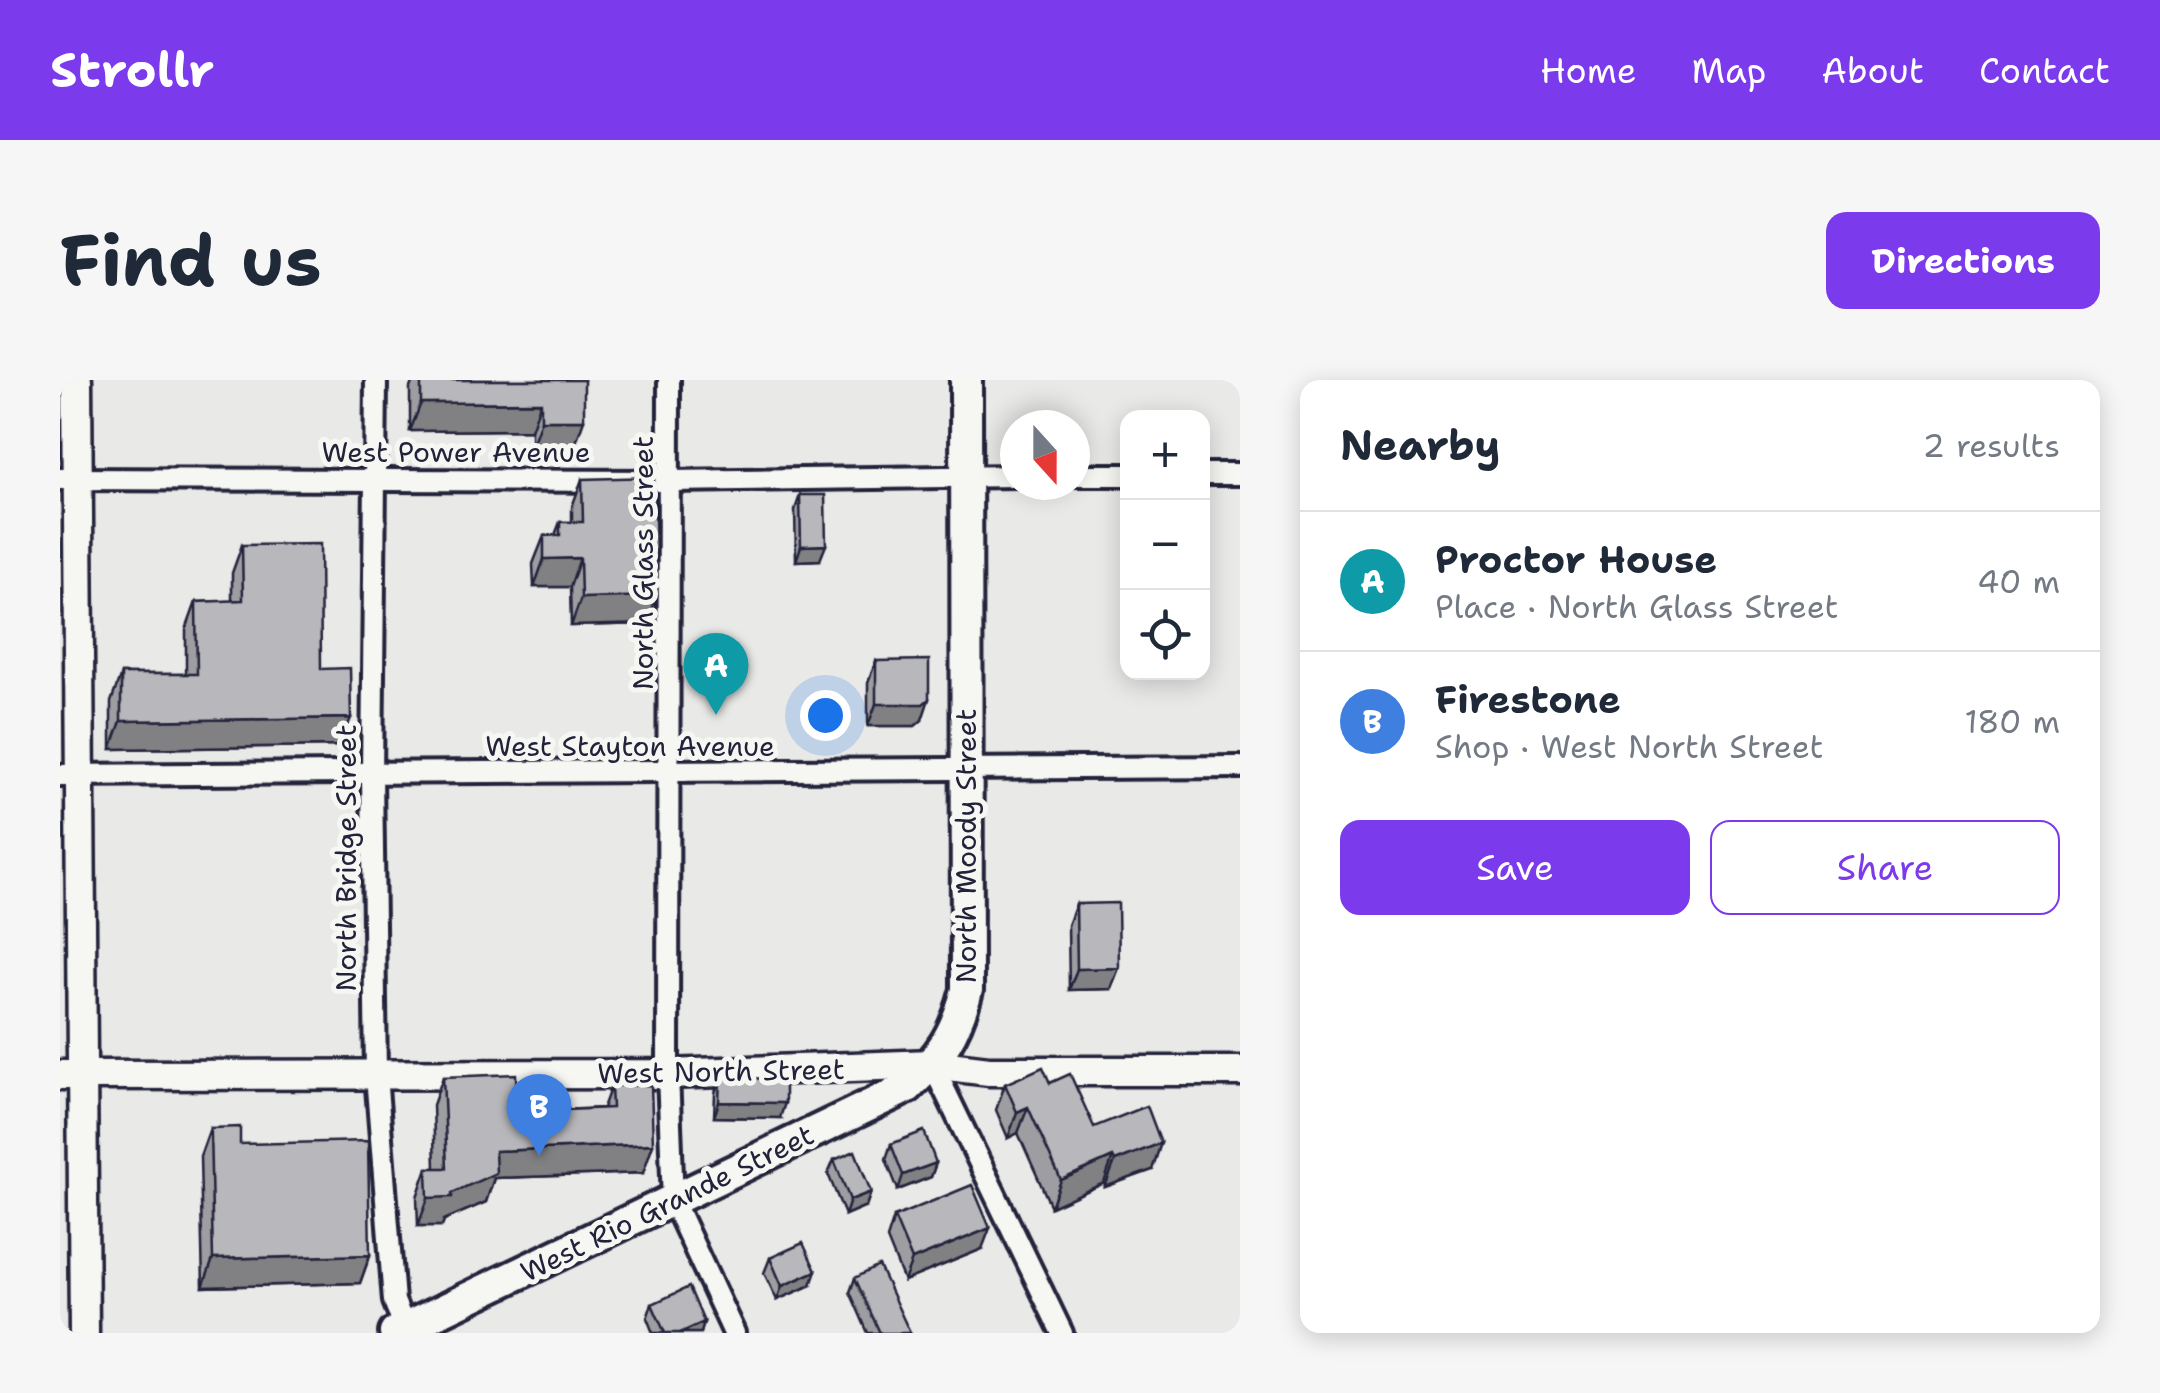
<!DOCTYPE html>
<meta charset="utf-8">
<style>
:root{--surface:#fff;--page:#f6f6f7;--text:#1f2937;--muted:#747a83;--line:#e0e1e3;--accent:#7c3aed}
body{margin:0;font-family:"Shantell Sans",sans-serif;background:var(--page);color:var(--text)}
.controls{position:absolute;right:30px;top:30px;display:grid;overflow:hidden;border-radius:20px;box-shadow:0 5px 25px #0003}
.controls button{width:90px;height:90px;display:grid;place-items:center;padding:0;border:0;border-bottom:2px solid var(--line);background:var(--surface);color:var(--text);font:50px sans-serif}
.compass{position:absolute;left:940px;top:30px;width:90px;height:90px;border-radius:50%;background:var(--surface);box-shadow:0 5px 25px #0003;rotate:159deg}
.you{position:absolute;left:765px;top:335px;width:35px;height:35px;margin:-25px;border:8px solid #fff;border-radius:50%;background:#1a73e8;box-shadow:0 0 0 15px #1a73e833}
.badge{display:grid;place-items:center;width:65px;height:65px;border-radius:50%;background:var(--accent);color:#fff;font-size:32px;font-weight:700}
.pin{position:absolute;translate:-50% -82px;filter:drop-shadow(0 2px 5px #0008)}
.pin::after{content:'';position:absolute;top:52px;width:35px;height:30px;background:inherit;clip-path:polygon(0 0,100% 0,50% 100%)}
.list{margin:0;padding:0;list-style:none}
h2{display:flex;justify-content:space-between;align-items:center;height:130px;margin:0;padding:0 40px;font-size:42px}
h2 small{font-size:32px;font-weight:400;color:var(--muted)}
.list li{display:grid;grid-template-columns:65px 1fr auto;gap:30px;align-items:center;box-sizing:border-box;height:140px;padding:0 40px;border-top:2px solid var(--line)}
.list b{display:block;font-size:38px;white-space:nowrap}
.list p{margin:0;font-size:32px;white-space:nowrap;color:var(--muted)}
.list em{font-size:32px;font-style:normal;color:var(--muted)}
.actions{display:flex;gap:20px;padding:30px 40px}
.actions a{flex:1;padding:22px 0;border:2px solid var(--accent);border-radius:20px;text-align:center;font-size:35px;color:var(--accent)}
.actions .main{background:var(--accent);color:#fff}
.icon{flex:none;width:55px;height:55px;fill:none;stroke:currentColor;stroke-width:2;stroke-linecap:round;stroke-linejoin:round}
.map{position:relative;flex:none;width:1180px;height:953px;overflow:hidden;border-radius:20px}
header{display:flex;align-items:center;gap:60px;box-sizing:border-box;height:140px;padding:0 50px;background:var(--accent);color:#fff}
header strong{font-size:48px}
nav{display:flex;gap:55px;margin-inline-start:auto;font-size:35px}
.intro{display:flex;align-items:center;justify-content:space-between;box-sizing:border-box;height:240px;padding:0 60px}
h1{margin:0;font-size:70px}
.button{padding:25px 45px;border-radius:20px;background:var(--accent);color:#fff;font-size:35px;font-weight:700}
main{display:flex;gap:60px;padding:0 60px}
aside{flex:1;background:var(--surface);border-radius:20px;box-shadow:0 5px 25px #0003}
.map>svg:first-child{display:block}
</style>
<header>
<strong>Strollr</strong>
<nav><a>Home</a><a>Map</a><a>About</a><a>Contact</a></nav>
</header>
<div class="intro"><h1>Find us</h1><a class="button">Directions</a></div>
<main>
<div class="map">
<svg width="1180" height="953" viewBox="0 0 1180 953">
<rect width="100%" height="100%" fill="#e9e9e7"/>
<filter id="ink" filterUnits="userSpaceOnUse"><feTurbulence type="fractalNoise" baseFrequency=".01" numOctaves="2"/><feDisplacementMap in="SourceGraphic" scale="20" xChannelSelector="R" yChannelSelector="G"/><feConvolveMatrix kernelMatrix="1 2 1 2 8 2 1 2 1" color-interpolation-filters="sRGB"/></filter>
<g filter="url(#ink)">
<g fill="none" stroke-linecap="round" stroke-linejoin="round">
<defs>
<g id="street">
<polyline points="316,0 312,395 316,695 334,921 347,953"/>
<polyline points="609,0 608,694 613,821 674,953"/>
<polyline points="1142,94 1180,94"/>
<polyline points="1015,95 1068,95"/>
<polyline points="0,99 611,101 955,96"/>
<polyline points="0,395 1180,387"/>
<polyline points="872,684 1002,953"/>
</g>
<g id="secondary">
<polyline points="17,0 24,953"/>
<polyline points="0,695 608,694 872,684 929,691 1180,691"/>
</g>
<path id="primary" d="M335,953L848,707C881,676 896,653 907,610L906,0"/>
</defs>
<use href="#street" stroke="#22223b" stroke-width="28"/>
<use href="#secondary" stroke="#22223b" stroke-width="35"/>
<use href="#primary" stroke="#22223b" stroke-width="38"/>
<use href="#street" stroke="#f6f6f2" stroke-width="20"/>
<use href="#secondary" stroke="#f6f6f2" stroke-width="28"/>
<use href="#primary" stroke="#f6f6f2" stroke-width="30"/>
</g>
<g fill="#9e9ea2" stroke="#22223b" stroke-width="2.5">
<polygon points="353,0 524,0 514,68 471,68 471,50 350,51 350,8"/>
<polygon points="522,99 587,244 511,246 510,207 474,207 473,184 484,156 495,155 500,142 512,142 512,127"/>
<polygon points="740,115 760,180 736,181 735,130"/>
<polygon points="182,165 261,289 280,366 51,369 51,322 61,294 126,294 126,250 136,222 172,221 172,193"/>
<polygon points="816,281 862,340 855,346 808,346 808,302"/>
<polygon points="1016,524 1051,609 1009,610 1008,545"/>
<polygon points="383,697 457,732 543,728 551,706 583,793 434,798 426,822 384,840 382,846 358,846 357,817 367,788 375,788 373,725"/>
<polygon points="660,698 720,738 654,737 655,713"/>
<polygon points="990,703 1034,747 1092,790 1045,807 1044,803 991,827 958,753 948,758 936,730 945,704"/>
<polygon points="150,748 180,764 310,875 300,903 143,907 140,776"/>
<polygon points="831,764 876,783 871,797 838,810 826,779"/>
<polygon points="774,780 811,812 806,826 785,835 768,794"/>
<polygon points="834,837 922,869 844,901 827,859"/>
<polygon points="710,878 751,905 717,920 704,893"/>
<polygon points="795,898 850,953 808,953 790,912"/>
<polygon points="592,924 644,942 641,953 593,953 587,938"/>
</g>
<g fill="#818184" stroke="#22223b" stroke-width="2.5">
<polygon points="481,22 471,50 350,51 361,23"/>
<polygon points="481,40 524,40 514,68 471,68"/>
<polygon points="766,165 760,180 736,181 741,166"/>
<polygon points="520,178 510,207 474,207 484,179"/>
<polygon points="597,216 587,244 511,246 521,218"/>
<polygon points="869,319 862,340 855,346 808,346 816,324"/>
<polygon points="291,338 280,366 51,369 61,341"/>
<polygon points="1059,588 1051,609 1009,610 1017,589"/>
<polygon points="659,722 725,723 720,738 654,737"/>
<polygon points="968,727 958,753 948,758 957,732"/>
<polygon points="1101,763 1092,790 1045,807 1055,781"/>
<polygon points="593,764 583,793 434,798 426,822 384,840 382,846 358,846 368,818 392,813 435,771"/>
<polygon points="1053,777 1044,803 991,827 1001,800"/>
<polygon points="876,783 871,797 838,810 843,795"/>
<polygon points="811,812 806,826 785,835 790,820"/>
<polygon points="930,848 922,869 844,901 852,880"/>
<polygon points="310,875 300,903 143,907 153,879"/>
<polygon points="756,891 751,905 717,920 722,906"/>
<polygon points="644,942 641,953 620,953"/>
</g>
<g fill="#b8b8bc" stroke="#22223b" stroke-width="2.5">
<polygon points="361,0 524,0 524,40 481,40 481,22 361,23"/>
<polygon points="594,97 597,216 521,218 520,178 484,179 484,156 500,155 500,142 523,142 522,99"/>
<polygon points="740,115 765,115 766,165 741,166"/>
<polygon points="260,164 261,289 290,288 291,338 61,341 61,294 137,294 136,222 183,220 182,165"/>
<polygon points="869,280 869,319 863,324 816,324 816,281"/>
<polygon points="1058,523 1059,588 1017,589 1016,524"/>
<polygon points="983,687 990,703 1010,694 1034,747 1087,726 1101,763 1055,781 1053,777 1001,800 968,727 957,732 945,704"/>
<polygon points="456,694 457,732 552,728 551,706 591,705 593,764 435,771 436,793 392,813 392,817 368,818 367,788 387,788 383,697"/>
<polygon points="660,698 725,699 725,723 659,722"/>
<polygon points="180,747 180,764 308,761 310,875 153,879 150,748"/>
<polygon points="864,751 876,783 843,795 831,764"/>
<polygon points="795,771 811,812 790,820 774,780"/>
<polygon points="912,805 930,848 852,880 834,837"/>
<polygon points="743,863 756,891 722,906 710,878"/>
<polygon points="819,886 850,953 820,953 795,898"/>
<polygon points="629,907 644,942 620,953 605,953 592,924"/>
</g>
</g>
<g text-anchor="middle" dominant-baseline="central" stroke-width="10" stroke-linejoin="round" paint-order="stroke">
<g font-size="28" fill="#22223b" stroke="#f6f6f2">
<text x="396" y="72">West Power Avenue</text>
<text transform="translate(583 183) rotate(-90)">North Glass Street</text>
<text x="570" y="366">West Stayton Avenue</text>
<text transform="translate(906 466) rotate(-90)">North Moody Street</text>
<text transform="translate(286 478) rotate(-90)">North Bridge Street</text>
<text transform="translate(661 691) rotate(-1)">West North Street</text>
<text transform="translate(607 823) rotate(-26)">West Rio Grande Street</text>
</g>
</g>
</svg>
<div class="controls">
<button>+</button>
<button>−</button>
<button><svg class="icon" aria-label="locate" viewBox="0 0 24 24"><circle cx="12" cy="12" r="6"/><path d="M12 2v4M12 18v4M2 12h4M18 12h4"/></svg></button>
</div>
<svg class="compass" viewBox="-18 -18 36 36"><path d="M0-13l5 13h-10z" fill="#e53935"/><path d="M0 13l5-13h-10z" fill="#747a83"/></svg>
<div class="you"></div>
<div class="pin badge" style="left:656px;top:335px;background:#0f9aa8">A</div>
<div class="pin badge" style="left:479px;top:776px;background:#3f7fe0">B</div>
</div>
<aside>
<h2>Nearby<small>2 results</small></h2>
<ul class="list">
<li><span class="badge" style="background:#0f9aa8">A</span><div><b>Proctor House</b><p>Place · North Glass Street</p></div><em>40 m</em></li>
<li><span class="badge" style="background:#3f7fe0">B</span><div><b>Firestone</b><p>Shop · West North Street</p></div><em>180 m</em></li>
</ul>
<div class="actions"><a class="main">Save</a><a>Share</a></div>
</aside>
</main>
